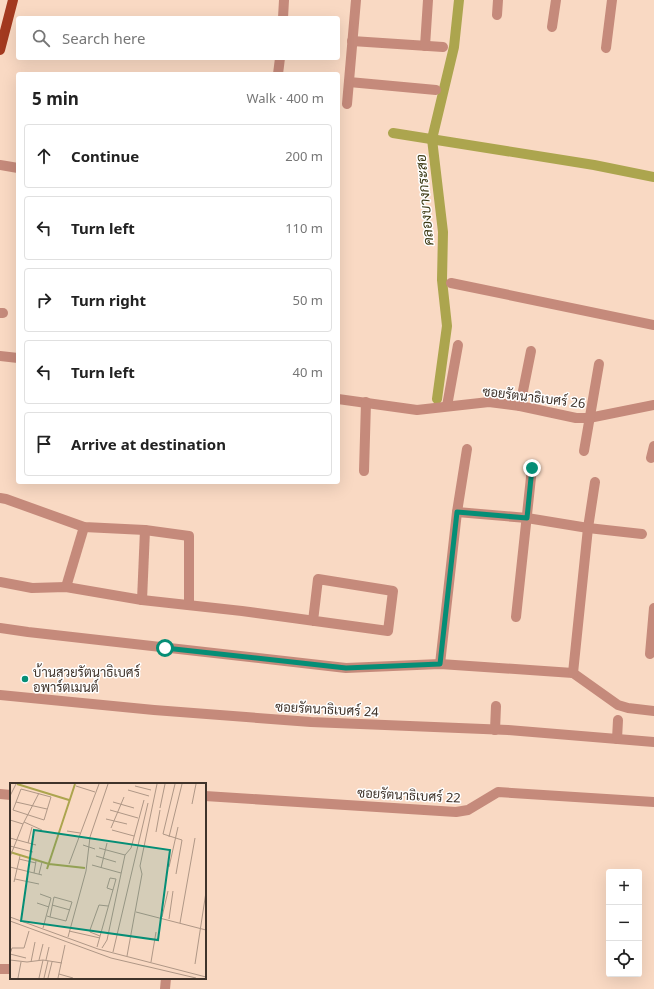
<!DOCTYPE html>
<meta charset="utf-8">
<style>
:root{--surface:#fff;--page:#f6f6f6;--text:#222;--muted:#767676;--line:#e0e0e0}
body{margin:0;font-family:"Noto Sans",Sarabun,sans-serif;background:var(--page);color:var(--text)}
.controls{position:absolute;right:12px;bottom:12px;display:grid;overflow:hidden;border-radius:4px;box-shadow:0 4px 16px #0002}
.controls button{width:36px;height:36px;display:grid;place-items:center;padding:0;border:0;border-bottom:1px solid var(--line);background:var(--surface);color:var(--text);font:20px sans-serif}
.stop{position:absolute;width:12px;height:12px;margin:-9px;border:3px solid #058e76;border-radius:50%;background:#fff}
.stop.end{background:#058e76;border-color:#fff;box-shadow:0 1px 4px #0008}
.list{margin:0;padding:0;list-style:none}
h2{display:flex;justify-content:space-between;align-items:center;height:52px;margin:0;padding:0 16px;font-size:17px}
h2 small{font-size:13px;font-weight:400;color:var(--muted)}
.list li{display:grid;grid-template-columns:26px 1fr auto;gap:12px;align-items:center;box-sizing:border-box;height:64px;margin:0 8px 8px;padding:0 8px;border:1px solid var(--line);border-radius:4px}
.list b{display:block;font-size:15px;white-space:nowrap}
.list em{font-size:13px;font-style:normal;color:var(--muted)}
.icon{flex:none;width:22px;height:22px;fill:none;stroke:currentColor;stroke-width:2;stroke-linecap:round;stroke-linejoin:round}
.map{position:relative;flex:none;width:654px;height:989px;overflow:hidden}
.search{position:absolute;background:var(--surface);box-shadow:0 4px 16px #0002;left:16px;top:16px;width:324px;height:44px;display:flex;align-items:center;gap:10px;box-sizing:border-box;padding:0 14px;border-radius:4px;color:var(--muted);font-size:15px}
.panel{position:absolute;background:var(--surface);box-shadow:0 4px 16px #0002;left:16px;top:72px;width:324px;height:412px;border-radius:4px}
.map>svg:first-child{display:block}
</style>
<div class="map">
<svg width="654" height="989" viewBox="0 0 654 989">
<rect width="100%" height="100%" fill="#f9d9c3"/>
<g fill="none" stroke-linecap="round" stroke-linejoin="round">
<g stroke="#aca54e" stroke-width="10">
<polyline points="393,133 594,165 654,177"/>
<polyline points="437,399 447,326 442,280 443,232 432,139 454,47 459,0"/>
</g>
<g stroke="#c58a7b" stroke-width="10">
<polyline points="497,15 498,0"/>
<polyline points="283,18 284,0"/>
<polyline points="552,27 556,0"/>
<polyline points="352,41 443,47"/>
<polyline points="425,46 428,0"/>
<polyline points="606,48 612,0"/>
<polyline points="278,74 280,58"/>
<polyline points="349,82 436,90"/>
<polyline points="347,104 356,0"/>
<polyline points="0,165 18,168"/>
<polyline points="451,283 654,325"/>
<polyline points="0,313 3,313"/>
<polyline points="0,356 18,358"/>
<polyline points="338,399 417,410 489,402 520,406 576,418 589,418 654,405"/>
<polyline points="447,406 458,345"/>
<polyline points="520,406 531,351"/>
<polyline points="584,451 599,364"/>
<polyline points="651,458 654,446"/>
<polyline points="364,471 366,402"/>
<polyline points="0,498 6,499 84,527 145,530 189,536 189,605"/>
<polyline points="457,512 527,518 588,528 642,534"/>
<polyline points="0,582 32,588 66,587 142,600 242,611 388,631 393,591 318,579 313,621"/>
<polyline points="66,587 84,527"/>
<polyline points="142,600 145,530"/>
<polyline points="516,617 532,468"/>
<polyline points="0,628 28,632 346,668 440,664 573,673 618,705 628,708 654,711"/>
<polyline points="650,654 654,608"/>
<polyline points="440,664 457,512 467,449"/>
<polyline points="573,673 588,528 595,482"/>
<polyline points="0,695 154,710 311,722 508,730 654,742"/>
<polyline points="495,730 496,706"/>
<polyline points="617,739 618,720"/>
<polyline points="0,794 11,795"/>
<polyline points="205,796 456,812 468,810 498,792 654,802"/>
<polyline points="0,969 11,969"/>
<polyline points="165,989 166,978"/>
</g>
<polyline stroke="#a33a20" stroke-width="10" points="0,50 13,0"/>
</g>
<g fill="none" stroke-linecap="round" stroke-linejoin="round">
<polyline stroke="#058e76" stroke-width="5" points="165,648 346,668 440,664 457,512 527,518 532,468"/>
</g>
<circle fill="#058e76" stroke="#fff" stroke-width="1.5" cx="25" cy="679" r="4"/>
<g text-anchor="middle" dominant-baseline="central" stroke-width="3" stroke-linejoin="round" paint-order="stroke">
<g font-size="13" fill="#3f332a" stroke="#fff">
<text transform="translate(534 397) rotate(7)">ซอยรัตนาธิเบศร์ 26</text>
<text transform="translate(327 709) rotate(3)">ซอยรัตนาธิเบศร์ 24</text>
<text transform="translate(409 795) rotate(3)">ซอยรัตนาธิเบศร์ 22</text>
</g>
<g font-size="13" fill="#3f332a" stroke="#fff" text-anchor="start">
<text x="33" y="672">บ้านสวยรัตนาธิเบศร์<tspan x="33" dy="15">อพาร์ตเมนต์</tspan></text>
</g>
<g font-size="14" font-style="italic" fill="#3b3812" stroke="#fff">
<text transform="translate(424 200) rotate(-95)">คลองบางกระสอ</text>
</g>
</g>
<g transform="translate(10 783)">
<rect width="196" height="196" fill="#f9d9c3"/>
<path fill="none" stroke="#aca54e" stroke-width="2" d="M7,1L59,17M0,69L39,81L75,85M37,86L65,1"/>
<path fill="none" stroke="#af9786" stroke-width="1" d="M165,1L153,51L172,57L166,91M66,3L85,9M125,3L141,7M11,6L41,14L34,37L3,27ZM118,7L139,13M0,13L6,1M6,19L37,26M103,19L124,25M182,21L186,1M150,25L155,1M100,27L128,35M96,36L117,41M0,37L13,41M14,39L32,47M101,45L114,14M102,47L124,53M57,48L70,50M146,49L150,27M159,54L172,1M0,55L26,62M18,60L22,44M73,62L85,66M0,63L23,69M89,65L115,72M86,73L106,79M0,74L13,41L29,10M9,76L26,80M59,81L89,1M82,82L111,90M0,84L32,92M159,84L168,44M91,85L97,60M24,90L26,78M29,91L32,79M5,96L29,101M4,99L10,73M30,111L41,115L33,145M27,120L39,124M42,122L60,127M126,129L196,147M37,133L40,134L56,138L62,119L44,114L40,134M0,134L88,166L196,194M152,134L158,108M159,136L163,108M0,138L101,175L186,195M170,140L185,55M59,148L90,155M90,153L80,149V147L89,122L98,123M58,154L76,88L80,54L98,1M87,164L106,96L100,95L97,105L103,107M92,165L97,157L115,72L121,65L134,17M103,169L138,20M117,173L132,91L130,83L147,1M16,175L0,171L2,165H14L19,148M0,177L17,179L33,177L52,180M29,177L33,161M36,177L39,164M21,179L25,159M141,179L146,149M185,181L196,109M49,191L63,195M8,195L11,179M29,195L33,177M34,195L38,178M38,195L42,179M48,195L55,162"/>
<path fill="#058e76" fill-opacity="0.15" stroke="#058e76" stroke-width="2" d="M24,47L160,67L148,157L11,138Z"/>
<rect width="196" height="196" fill="none" stroke="#3f332a" stroke-width="2"/>
</g>
</svg>
<div class="controls">
<button>+</button>
<button>−</button>
<button><svg class="icon" aria-label="locate" viewBox="0 0 24 24"><circle cx="12" cy="12" r="6"/><path d="M12 2v4M12 18v4M2 12h4M18 12h4"/></svg></button>
</div>
<div class="stop" style="left:165px;top:648px"></div>
<div class="stop end" style="left:532px;top:468px"></div>
<div class="search"><svg class="icon" aria-label="search" viewBox="0 0 24 24"><circle cx="10" cy="10" r="6"/><path d="M15 15l6 6"/></svg>Search here</div>
<section class="panel">
<h2>5 min<small>Walk · 400 m</small></h2>
<ul class="list">
<li><svg class="icon" aria-label="ahead" viewBox="0 0 24 24"><path d="M12 20V5M6 11l6-6 6 6"/></svg><div><b>Continue</b></div><em>200 m</em></li>
<li><svg class="icon" aria-label="left" viewBox="0 0 24 24"><path d="M17 20v-9H6M10 6l-5 5 5 5"/></svg><div><b>Turn left</b></div><em>110 m</em></li>
<li><svg class="icon" aria-label="right" viewBox="0 0 24 24"><path d="M7 20v-9h11M14 6l5 5-5 5"/></svg><div><b>Turn right</b></div><em>50 m</em></li>
<li><svg class="icon" aria-label="left" viewBox="0 0 24 24"><path d="M17 20v-9H6M10 6l-5 5 5 5"/></svg><div><b>Turn left</b></div><em>40 m</em></li>
<li><svg class="icon" aria-label="arrive" viewBox="0 0 24 24"><path d="M6 21V4h12l-3 4 3 4H6"/></svg><div><b>Arrive at destination</b></div></li>
</ul>
</section>
</div>
